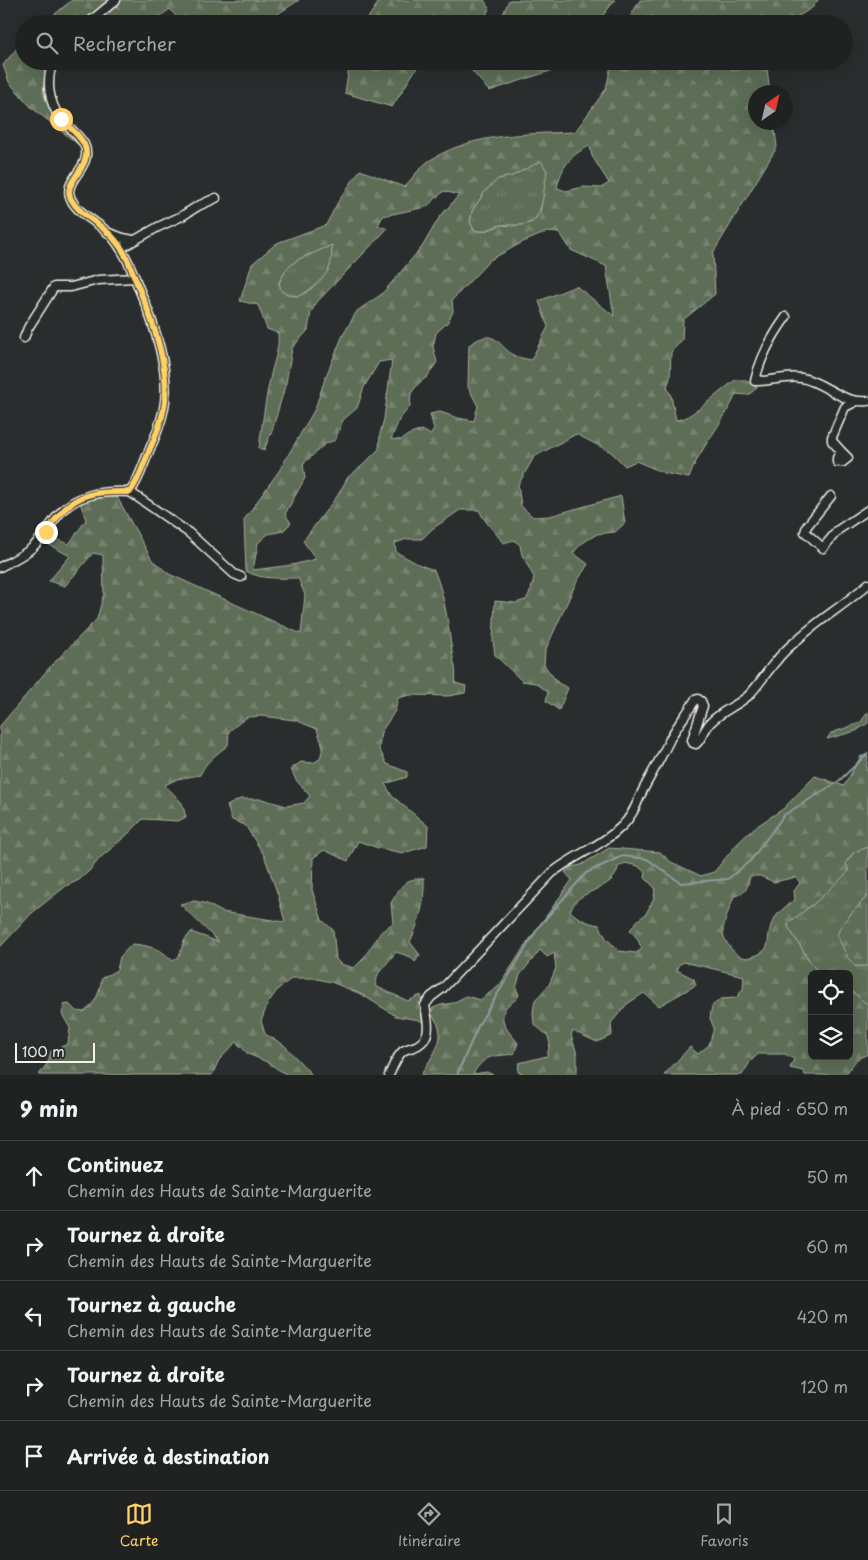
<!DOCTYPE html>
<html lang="fr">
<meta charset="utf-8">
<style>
:root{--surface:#202222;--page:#282a2a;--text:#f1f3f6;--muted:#a2a4a5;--line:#3d3f40;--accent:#ffd166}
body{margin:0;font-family:"Playpen Sans",sans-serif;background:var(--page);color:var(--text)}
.controls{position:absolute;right:15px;bottom:15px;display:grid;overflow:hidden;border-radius:8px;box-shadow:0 5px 20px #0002}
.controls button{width:45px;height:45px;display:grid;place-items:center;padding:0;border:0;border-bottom:1px solid var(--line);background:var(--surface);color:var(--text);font:25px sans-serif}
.compass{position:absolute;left:748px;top:85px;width:45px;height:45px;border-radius:50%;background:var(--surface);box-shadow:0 5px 20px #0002;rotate:34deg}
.scale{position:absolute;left:15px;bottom:12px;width:80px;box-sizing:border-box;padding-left:5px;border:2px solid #f4f1e8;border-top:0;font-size:14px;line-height:18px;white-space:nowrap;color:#f4f1e8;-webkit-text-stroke:4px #2a2d2e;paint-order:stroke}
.stop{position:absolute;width:15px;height:15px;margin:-11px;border:4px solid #ffd166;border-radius:50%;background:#fff}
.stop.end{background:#ffd166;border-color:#fff;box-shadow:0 1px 5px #0008}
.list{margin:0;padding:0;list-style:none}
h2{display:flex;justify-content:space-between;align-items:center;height:65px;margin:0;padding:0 20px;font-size:21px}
h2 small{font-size:16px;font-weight:400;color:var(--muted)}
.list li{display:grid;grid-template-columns:32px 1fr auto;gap:15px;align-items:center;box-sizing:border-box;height:70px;padding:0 20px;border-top:1px solid var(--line)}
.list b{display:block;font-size:19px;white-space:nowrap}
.list p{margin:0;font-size:16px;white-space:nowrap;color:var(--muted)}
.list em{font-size:16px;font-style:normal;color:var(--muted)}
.icon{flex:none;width:28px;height:28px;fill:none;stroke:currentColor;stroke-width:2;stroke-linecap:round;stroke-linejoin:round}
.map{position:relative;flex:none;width:868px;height:1075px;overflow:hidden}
.search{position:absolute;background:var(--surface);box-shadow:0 5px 20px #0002;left:15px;right:15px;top:15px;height:55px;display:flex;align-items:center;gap:12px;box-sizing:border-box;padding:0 18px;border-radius:28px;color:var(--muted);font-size:19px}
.sheet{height:415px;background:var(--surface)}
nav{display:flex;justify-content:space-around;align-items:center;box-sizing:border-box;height:70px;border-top:1px solid var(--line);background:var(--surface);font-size:14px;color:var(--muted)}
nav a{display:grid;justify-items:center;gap:2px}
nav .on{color:var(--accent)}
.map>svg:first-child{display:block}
</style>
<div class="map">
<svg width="868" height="1075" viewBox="0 0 868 1075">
<defs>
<pattern id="grass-tufts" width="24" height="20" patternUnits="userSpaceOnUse" patternTransform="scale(1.25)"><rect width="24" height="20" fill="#5d6d56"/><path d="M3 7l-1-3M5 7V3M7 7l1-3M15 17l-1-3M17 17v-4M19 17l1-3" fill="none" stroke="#75826e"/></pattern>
<pattern id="forest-firs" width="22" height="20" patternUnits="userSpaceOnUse" patternTransform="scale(1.25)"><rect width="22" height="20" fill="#5d6d56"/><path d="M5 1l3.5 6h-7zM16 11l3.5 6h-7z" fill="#75826e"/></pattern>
</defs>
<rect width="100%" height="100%" fill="#2a2d2e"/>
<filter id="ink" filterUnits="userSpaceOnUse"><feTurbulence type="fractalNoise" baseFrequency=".02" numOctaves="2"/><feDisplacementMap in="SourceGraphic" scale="10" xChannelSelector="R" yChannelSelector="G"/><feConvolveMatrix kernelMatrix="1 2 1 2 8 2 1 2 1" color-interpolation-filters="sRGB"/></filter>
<g filter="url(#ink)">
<g fill="url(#grass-tufts)" stroke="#a8af9f">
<path d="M541,160C543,163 546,168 547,171C549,181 541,217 531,222C520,228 510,223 500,225C489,228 486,233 474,230L470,222L472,211L486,190L498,179L512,176Z"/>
<path d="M332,245C332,253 332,265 328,272C323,279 304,297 296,296C291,296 285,293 281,291L279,283L287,268L297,260Z"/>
<polygon points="868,847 868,895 857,908 855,966 868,966 868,1005 849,989 849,974 821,974 813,966 788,927 788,923 816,902 825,892 854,852"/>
</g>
<g fill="url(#forest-firs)" stroke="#a8af9f" fill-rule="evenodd">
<polygon points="72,0 299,0 270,19 261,24 182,24 170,9 149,24 43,24"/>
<polygon points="380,0 484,0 489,8 483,24 364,24"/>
<polygon points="509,0 615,0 596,24 499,24"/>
<polygon points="640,0 818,0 813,7 786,24 626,24"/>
<polygon points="24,40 24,61 54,61 46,64 43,94 56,120 79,145 31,107 9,82 3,65"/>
<polygon points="350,61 421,61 392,107 345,93"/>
<polygon points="472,61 564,61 559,68 489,91 468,66"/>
<path d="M612,61H766L770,92H756V122L774,123L777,147L713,253L715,294L683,320L682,340L671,352L670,378L667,387L671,396L676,420L685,418L699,409L735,380H745L757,388L748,395L736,394C723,424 699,448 689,478L664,473L636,461L625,466L611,452L576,434L534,457L518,485L521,506L533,517L550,516L621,496L625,523L615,532L597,534L581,544L573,553L588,564L576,583L545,651L544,665L558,683L568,688L559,710L546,701L548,692L536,683L522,681L495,655L493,640L495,601L515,603L526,600L531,590L534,577L522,555L520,545L514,540L503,543C495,531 485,523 479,510H460L432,529L422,539H407L395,543L396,552L420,565L434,570C445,596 448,624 452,652C454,666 457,668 455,683L466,686L465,693L448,696L410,695L398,698L395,711L381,732L379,749L387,764L407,772V777L385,784L392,796L428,826L427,846L403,853L378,848L358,841L348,861L324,850L313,858L312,890L322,920L333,930L336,959L340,964L354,968L363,959L381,932L393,923L391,903C402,886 402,879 424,878C425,902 420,920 410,942L420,955L415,962L411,957L396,952L378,974L375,986L408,1001L421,995L424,1023L419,1020L396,1016L361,994L331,982L313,978H292L278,989L268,1003L261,1021L265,1034L284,1045L312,1075H287L267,1062L248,1054L236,1042L219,1060L212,1075H39L48,1062L51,1051L68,1044L70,1028L62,1014L64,1005L69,1004L76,1011L84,1012C97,1002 99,993 102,978L117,970L120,957L132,944C148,945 162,949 173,961L179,957L184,941L191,932L219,942L180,904L195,901L207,904L222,912L285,922L278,895L264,855L245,825L232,820L227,806L240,799H262L286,806L304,803L310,796L296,780L291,769L301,762L313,763L320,759L323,747L317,729L295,720L262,716L247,717L229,731L228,745C217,754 206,761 200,775L177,779L165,785L182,803L186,817L178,821L143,819L129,833L100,858L90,870L79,880L66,886L32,913L0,947V726L50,667L97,619L104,593L103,555L93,553L65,586L49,581L70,556L42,541L49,536L69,544L86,520L80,502L102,496L117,497L152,560L169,574L301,634L305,595L298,578C281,578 261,580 246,571L244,520L279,471L315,409L326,376L343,335L357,311L382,294L422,247L439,218L459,195L444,191L426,207L383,216L378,225L387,229L317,302L311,312L308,330L292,348L286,383L272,431L264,450L259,448C262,425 265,402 270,379C273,363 280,349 278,333L267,329L258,305L240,301L252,264L277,243L326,225L338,202L360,170L404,187C413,178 421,165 432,159C474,133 527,134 575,132L606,89ZM590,146L592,156L609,183L601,188L584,187L566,191L557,188C561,167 571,154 590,146ZM541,161L547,171L542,203L540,213L533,222L522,225L511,226L502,225L482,232L474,230L470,222L472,211L486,190L498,179L512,176ZM547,232L560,233L571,250L606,266L614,316L576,286L539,301L548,327L531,360C526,359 520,358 515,356C496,345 496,326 469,345L468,387L478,406L474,421L458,418L440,412L430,414L434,429L431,435L422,430L408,435L401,440L391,439L399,420L410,406L411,393L419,383L427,377L437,362L433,347L436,333L447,323L453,312L452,300L490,260L523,242ZM332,245C332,253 332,265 327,272C323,279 304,297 296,296C291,296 285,293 281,291L279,283L287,268L297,260ZM392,360L384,419L380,434L379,449L362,466L348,477L338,495L303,541L316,559L292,565L253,570L258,543L268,534L283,531L291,523L285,514L305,478L303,464L325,444L335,440L343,420L357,408L364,387L379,362Z"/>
<polygon points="868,712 868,723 856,731 827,739 831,733 860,723"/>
<path d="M861,756H868L866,770L868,771V847L854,852L846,862L849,871L816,902L788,923V927L813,966L821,974H812V1056H849V989L868,1005V1054L857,1059L845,1075H805L803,1071L790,1068L794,1059L785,1054H758L750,1062L742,1075H664L690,1047L698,1054L709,1045L714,1028L710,1018L712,1006L721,999L736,998L743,989L744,976L684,962L678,965L677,970L694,979L696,985L659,1006L644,993L627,1004L611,1023L612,1035L597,1042L573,1031L571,1035L577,1054V1073L575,1075H525L518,1072L519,1063L547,1056L550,1044L548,1036L534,1024L533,1012L535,1000L549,985L556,968L554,953L547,957L540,950L520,975L516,988L519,995C516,1001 511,1002 507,1006C496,1020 509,1032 518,1043L514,1054C492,1057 486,1053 473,1074L487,1072L493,1075H421C433,1053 451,1037 431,1014L433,1008L441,1005L453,1003L466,996L480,1000L499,986L525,946L572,880L565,872L571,867L581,865L609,848L660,852L671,862L701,876L714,872L738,843L754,828L783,809L815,776L844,786ZM625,863L638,866L646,873L645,878L655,888L654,898L646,914L638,920L630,930L637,938L642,949L636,953L619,951L606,938L599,925C587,923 579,919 570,911C572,908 574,903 577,900C588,890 616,886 618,867ZM750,876H760L774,882L796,877L800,883L794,891L795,900C785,906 772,917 770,929C767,938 771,947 761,953C756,956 747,959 742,957C734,955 724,941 723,933C722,926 731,904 734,896C747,894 747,888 750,876Z"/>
<polygon points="868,895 868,966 855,966 848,958 837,935 842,924"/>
</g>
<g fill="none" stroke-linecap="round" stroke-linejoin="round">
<polyline stroke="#8d9c9e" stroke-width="2" points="457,1075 479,1024 540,925 586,873 622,856 647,859 681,883 728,879 751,860 784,815 839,781 868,753"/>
<defs>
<g id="minor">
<polyline points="87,24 116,0"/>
<path d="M53,61C46,81 48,102 61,119C68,127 78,134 84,144C95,167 61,180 71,199C77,213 96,221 107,232C113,236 117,243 121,249C130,262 134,277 140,291C154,323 171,373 164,408C161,423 155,438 149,451C143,465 139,480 130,492"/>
<polyline points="109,233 123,238 133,240"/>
<polyline points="121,248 158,227 182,216 198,206 216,198"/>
<path d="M786,317C773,335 760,358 755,381C771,382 786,375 802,378C826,383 842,404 868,401"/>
<polyline points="24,338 28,328 54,287 71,287 98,280 135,278"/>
<polyline points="841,451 848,458 843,462 837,462 837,458 841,451 832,441 832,437 845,407 855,402"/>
<polyline points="130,492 189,533 234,574 241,577"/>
<polyline points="831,496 807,526 805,532 823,548 838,530 868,510"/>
<path d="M0,567C11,561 23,556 33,547C43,537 50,525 59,514C77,493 104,491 130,492"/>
<path d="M389,1075C393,1067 396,1057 403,1051C407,1048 413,1048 418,1045C433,1036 427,1019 425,1005L431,997L443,988L552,873C574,855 602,846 622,826C633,816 637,802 643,790C652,773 662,756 670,739C677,725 688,713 695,700L698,699L701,701L703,706L692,740L693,743L696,744C702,739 704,729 711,722C722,711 736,706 748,696C759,685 767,671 777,660C782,653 789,647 796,641C818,620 845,605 868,584"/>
</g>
</defs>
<use href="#minor" stroke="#f4f1e8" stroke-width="11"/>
<use href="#minor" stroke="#2a2d2e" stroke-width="8"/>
</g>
</g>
<g fill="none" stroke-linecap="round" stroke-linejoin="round" filter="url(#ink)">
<path stroke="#ffd166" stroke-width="6" d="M46,532C72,495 85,491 130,492C139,480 143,466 149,451C155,438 161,423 164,408C171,373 154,323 140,291C134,277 130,262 122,249C117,243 113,236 107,232C96,221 78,213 71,199C61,181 95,167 84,144C79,134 68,126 61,119"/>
</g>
</svg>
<div class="controls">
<button><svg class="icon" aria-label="locate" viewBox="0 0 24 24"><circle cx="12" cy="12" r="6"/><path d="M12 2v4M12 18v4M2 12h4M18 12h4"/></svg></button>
<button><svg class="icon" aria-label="layers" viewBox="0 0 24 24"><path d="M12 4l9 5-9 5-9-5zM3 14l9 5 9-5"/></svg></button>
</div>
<svg class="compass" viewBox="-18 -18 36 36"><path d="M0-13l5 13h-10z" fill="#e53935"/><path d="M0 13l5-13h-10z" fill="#a2a4a5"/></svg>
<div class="scale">100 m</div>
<div class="stop" style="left:61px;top:119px"></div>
<div class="stop end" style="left:46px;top:532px"></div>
<div class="search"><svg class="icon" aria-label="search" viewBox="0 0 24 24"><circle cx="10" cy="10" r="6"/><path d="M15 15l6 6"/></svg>Rechercher</div>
</div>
<section class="sheet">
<h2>9 min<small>À pied · 650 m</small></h2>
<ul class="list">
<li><svg class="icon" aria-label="ahead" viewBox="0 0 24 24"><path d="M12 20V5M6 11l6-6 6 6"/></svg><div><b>Continuez</b><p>Chemin des Hauts de Sainte-Marguerite</p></div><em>50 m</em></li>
<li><svg class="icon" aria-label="right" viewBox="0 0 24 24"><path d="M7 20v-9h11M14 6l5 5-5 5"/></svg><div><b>Tournez à droite</b><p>Chemin des Hauts de Sainte-Marguerite</p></div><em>60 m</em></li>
<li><svg class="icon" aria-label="left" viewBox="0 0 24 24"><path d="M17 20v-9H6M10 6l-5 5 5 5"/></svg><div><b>Tournez à gauche</b><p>Chemin des Hauts de Sainte-Marguerite</p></div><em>420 m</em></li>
<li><svg class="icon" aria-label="right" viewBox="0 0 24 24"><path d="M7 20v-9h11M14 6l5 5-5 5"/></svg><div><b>Tournez à droite</b><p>Chemin des Hauts de Sainte-Marguerite</p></div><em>120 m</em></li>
<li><svg class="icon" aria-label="arrive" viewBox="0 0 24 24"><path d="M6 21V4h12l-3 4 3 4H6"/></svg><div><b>Arrivée à destination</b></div></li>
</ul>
</section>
<nav>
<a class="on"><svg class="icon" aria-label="map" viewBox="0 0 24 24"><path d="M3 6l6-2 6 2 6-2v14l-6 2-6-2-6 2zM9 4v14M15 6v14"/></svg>Carte</a>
<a><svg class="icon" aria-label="directions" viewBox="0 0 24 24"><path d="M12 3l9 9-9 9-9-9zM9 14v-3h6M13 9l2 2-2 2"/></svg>Itinéraire</a>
<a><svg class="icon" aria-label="saved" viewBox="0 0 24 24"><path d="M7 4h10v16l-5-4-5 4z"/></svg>Favoris</a>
</nav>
